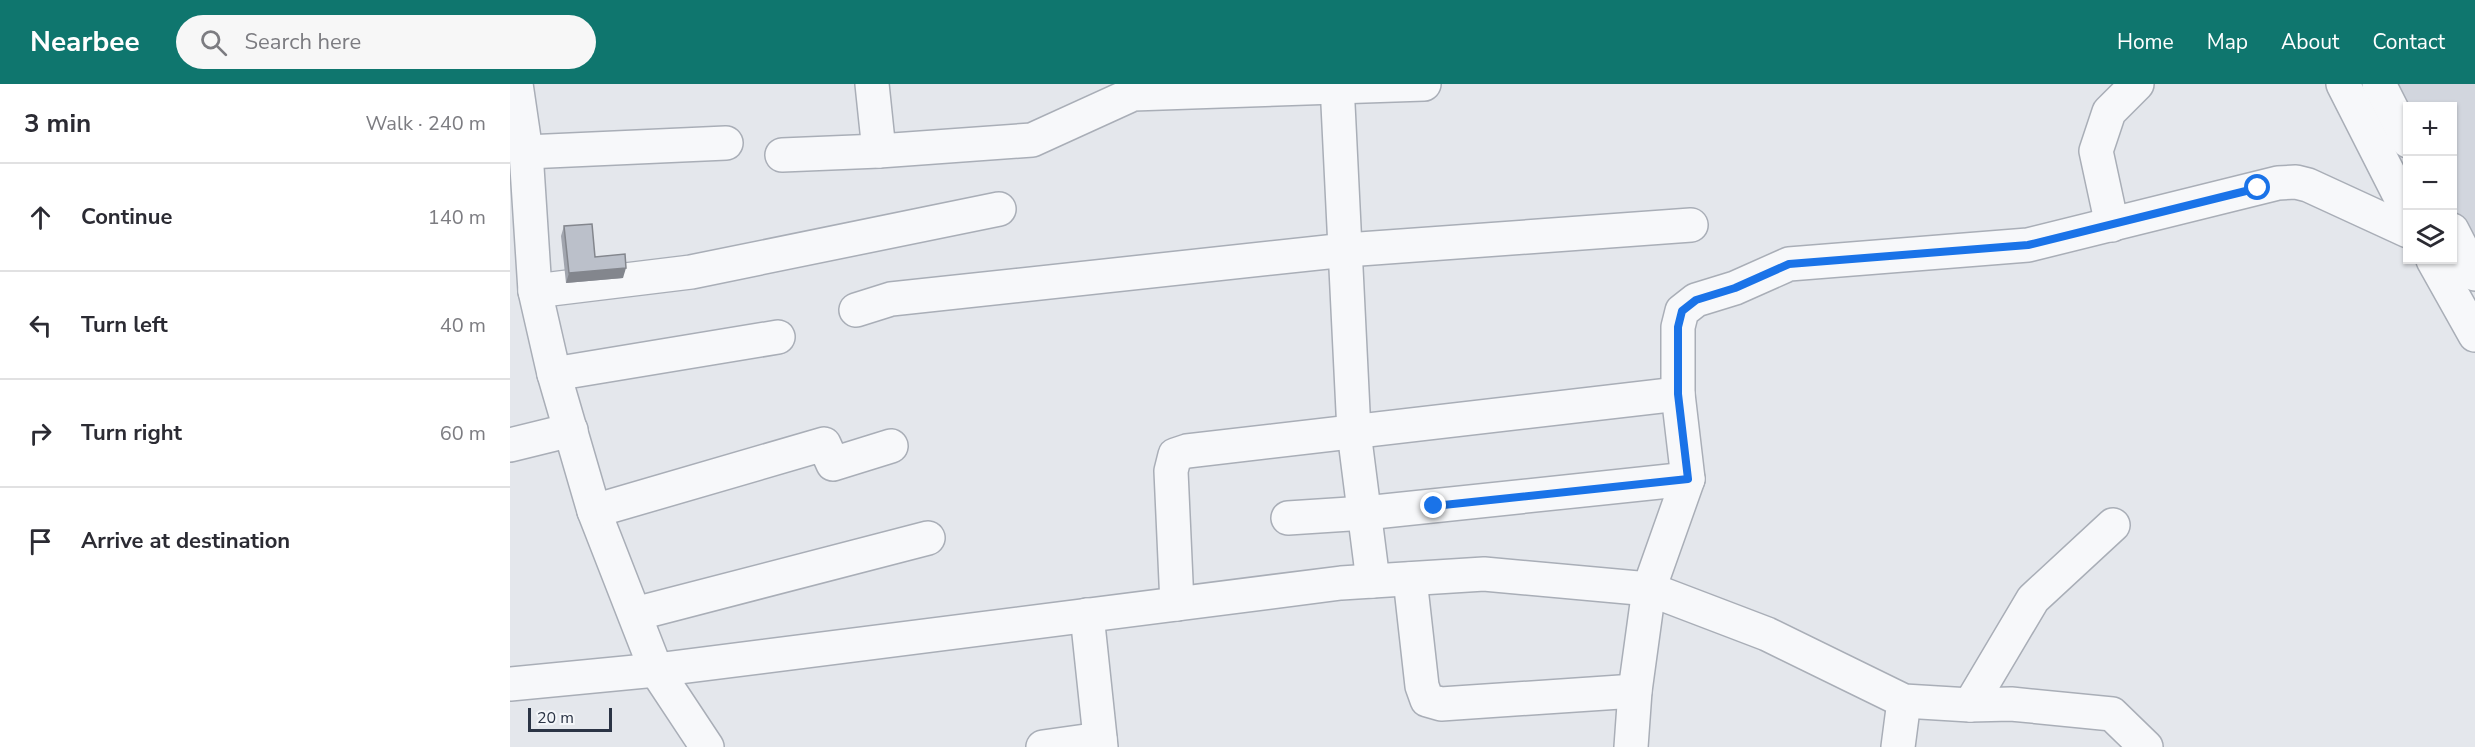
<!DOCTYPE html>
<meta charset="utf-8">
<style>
:root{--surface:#fff;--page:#f7f7f7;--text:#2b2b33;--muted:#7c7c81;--line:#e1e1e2;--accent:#0f766e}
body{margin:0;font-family:"Nunito Sans",sans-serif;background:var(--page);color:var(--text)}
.controls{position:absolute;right:18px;top:18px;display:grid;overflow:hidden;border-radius:0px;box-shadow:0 2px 4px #0004}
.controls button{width:54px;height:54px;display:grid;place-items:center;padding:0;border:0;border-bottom:2px solid var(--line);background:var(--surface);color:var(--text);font:30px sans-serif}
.scale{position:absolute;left:18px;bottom:15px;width:84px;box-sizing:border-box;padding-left:6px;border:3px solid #2b3445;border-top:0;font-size:16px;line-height:21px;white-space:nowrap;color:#2b3445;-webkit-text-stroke:4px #f4f6f9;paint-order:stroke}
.stop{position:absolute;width:18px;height:18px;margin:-14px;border:4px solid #1a73e8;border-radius:50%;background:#fff}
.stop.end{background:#1a73e8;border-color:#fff;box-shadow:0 2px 6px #0008}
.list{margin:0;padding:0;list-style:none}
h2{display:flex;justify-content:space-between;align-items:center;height:78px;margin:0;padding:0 24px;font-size:26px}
h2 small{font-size:20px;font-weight:400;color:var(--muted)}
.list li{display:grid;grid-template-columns:39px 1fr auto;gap:18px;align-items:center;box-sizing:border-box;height:108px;padding:0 24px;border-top:2px solid var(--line)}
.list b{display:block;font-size:22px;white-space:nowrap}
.list em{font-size:20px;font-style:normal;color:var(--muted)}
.icon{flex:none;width:33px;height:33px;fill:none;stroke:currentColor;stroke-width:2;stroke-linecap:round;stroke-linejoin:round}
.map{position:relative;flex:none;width:1965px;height:663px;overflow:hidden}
header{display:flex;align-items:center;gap:36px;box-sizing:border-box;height:84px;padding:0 30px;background:var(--accent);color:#fff}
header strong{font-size:28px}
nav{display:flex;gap:33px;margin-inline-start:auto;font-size:21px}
.search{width:420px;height:54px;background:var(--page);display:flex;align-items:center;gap:15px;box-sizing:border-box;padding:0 21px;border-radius:33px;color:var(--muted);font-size:22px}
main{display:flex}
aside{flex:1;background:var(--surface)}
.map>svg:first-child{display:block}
</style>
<header>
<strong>Nearbee</strong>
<div class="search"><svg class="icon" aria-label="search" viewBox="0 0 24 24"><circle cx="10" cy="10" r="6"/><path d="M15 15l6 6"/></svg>Search here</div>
<nav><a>Home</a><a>Map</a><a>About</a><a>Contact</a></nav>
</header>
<main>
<aside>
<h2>3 min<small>Walk · 240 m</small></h2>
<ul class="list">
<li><svg class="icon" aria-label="ahead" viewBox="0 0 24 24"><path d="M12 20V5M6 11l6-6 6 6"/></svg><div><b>Continue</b></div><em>140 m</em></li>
<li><svg class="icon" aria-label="left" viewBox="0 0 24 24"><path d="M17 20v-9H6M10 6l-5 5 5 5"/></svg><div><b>Turn left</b></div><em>40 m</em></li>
<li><svg class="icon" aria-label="right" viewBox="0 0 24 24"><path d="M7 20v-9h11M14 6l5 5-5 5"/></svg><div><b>Turn right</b></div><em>60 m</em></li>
<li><svg class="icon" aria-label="arrive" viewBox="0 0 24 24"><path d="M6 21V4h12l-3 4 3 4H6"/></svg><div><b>Arrive at destination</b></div></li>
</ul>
</aside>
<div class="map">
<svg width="1965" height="663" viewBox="0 0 1965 663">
<rect width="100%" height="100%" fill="#e4e7ec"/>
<polygon fill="#d2d6de" points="1859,0 1965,0 1965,194 1943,153 1942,22 1898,22"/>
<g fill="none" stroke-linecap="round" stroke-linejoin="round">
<defs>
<g id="minor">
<polyline points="6,0 16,68 25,207 44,290 84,427 146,586 197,663"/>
<polyline points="362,0 369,67"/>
<polyline points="827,0 844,348 863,497"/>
<polyline points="1833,0 1898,128"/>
<polyline points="1869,0 1898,57"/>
<polyline points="16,68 216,59"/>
<polyline points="272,71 369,67 522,56 623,10 914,0"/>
<polyline points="1602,141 1586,67 1599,28 1627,0"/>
<polyline points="1942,146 1965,190"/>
<polyline points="1923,176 1965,251"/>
<polyline points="25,207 181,188 489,125"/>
<polyline points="346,226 381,215 836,166 1181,141"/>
<polyline points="44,290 268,253"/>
<polyline points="0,361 61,346"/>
<polyline points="84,427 314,360 323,380 381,362"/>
<polyline points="778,434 855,429 1178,395"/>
<polyline points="900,495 912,602 917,616 931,620 1125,607"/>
<polyline points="667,520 661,387 665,371 677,367 1168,310"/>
<polyline points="125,530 418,454"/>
<polyline points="577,531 591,663"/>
<polyline points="0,600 146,586 831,499 974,490 1139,505 1257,550 1394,617 1460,621 1501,620 1602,630 1636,663"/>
<polyline points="1460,621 1523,515 1603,441"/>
<polyline points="533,663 590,655"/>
<polyline points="1121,663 1125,607 1139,505 1178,395 1168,310 1168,243 1172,227 1186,216 1225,204 1279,180 1518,161 1768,99 1786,98 1798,101 1898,147"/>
<polyline points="1388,663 1394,617"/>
</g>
</defs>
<use href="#minor" stroke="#a9aeb7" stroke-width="36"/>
<use href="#minor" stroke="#f7f8fa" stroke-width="33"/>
</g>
<polygon fill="#a1a5ae" points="54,142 85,173 113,194 56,199 51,152"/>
<polygon fill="#83868d" points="116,184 113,194 56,199 59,189"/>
<polygon fill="#bbc0ca" stroke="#83868d" stroke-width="1.5" points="82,140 85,173 115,170 116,184 59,189 54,142"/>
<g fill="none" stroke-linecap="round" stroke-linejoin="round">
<polyline stroke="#1a73e8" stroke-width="8" points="924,422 1178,395 1168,310 1168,243 1172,227 1186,216 1225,204 1279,180 1518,161 1748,104"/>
</g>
</svg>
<div class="controls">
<button>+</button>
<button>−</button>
<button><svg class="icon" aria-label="layers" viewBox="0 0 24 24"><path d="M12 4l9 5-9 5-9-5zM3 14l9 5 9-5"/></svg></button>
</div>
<div class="scale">20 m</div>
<div class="stop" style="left:1748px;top:104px"></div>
<div class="stop end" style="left:924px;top:422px"></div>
</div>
</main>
